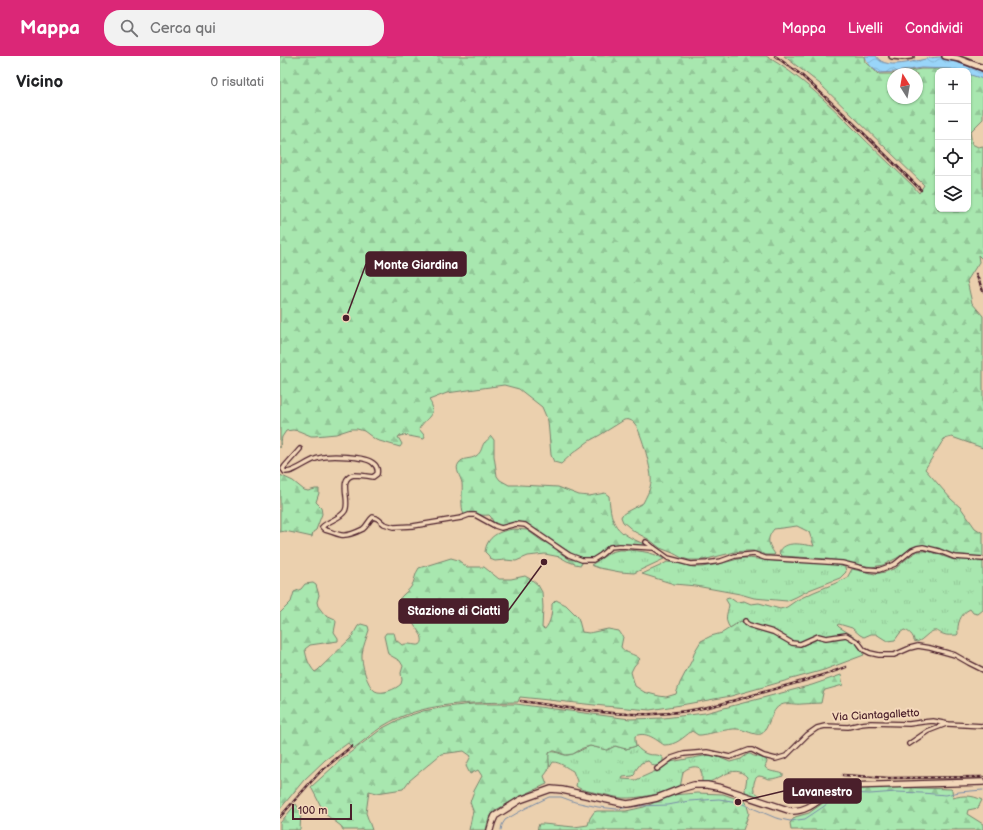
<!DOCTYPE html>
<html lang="it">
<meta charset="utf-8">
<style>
:root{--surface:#fff;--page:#f2f2f2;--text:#202124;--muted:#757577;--line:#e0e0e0;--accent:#db2777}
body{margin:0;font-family:"Balsamiq Sans",sans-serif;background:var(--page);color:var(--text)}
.controls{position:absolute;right:12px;top:12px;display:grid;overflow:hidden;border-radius:8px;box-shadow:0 1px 3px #0004}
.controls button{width:36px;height:36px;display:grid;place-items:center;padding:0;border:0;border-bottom:1px solid var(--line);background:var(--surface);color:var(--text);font:20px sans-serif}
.compass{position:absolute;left:607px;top:12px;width:36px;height:36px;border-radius:50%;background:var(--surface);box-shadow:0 1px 3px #0004;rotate:349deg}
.scale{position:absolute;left:12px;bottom:10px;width:60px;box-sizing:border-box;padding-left:4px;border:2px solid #4a1f2b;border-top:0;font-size:11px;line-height:14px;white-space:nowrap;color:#4a1f2b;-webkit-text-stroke:3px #f4d8ba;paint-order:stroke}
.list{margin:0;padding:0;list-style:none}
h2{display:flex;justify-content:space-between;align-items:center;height:52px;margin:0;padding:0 16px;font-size:17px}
h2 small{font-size:13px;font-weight:400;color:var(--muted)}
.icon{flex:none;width:22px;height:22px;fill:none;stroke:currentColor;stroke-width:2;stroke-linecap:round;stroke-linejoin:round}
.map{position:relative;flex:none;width:703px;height:774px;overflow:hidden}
header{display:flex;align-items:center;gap:24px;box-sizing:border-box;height:56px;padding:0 20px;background:var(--accent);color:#fff}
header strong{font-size:19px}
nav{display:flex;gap:22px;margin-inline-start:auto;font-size:14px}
.search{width:280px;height:36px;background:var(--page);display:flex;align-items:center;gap:10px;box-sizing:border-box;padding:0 14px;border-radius:16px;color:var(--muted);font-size:15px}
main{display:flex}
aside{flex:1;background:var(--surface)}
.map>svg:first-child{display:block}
</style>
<header>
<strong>Mappa</strong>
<div class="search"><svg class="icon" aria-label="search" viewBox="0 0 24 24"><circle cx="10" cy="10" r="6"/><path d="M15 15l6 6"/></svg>Cerca qui</div>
<nav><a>Mappa</a><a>Livelli</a><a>Condividi</a></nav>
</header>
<main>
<aside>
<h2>Vicino<small>0 risultati</small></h2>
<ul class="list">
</ul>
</aside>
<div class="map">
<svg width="703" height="774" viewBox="0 0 703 774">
<defs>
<pattern id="grass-tufts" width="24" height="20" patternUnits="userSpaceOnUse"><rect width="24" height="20" fill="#a8e7af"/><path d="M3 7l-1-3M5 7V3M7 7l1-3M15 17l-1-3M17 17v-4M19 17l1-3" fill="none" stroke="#92c697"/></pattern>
<pattern id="forest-firs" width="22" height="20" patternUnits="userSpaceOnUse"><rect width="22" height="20" fill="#a8e7af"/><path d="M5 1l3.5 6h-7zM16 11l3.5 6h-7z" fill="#92c697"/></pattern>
<pattern id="water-waves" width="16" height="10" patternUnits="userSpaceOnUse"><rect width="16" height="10" fill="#99d5f9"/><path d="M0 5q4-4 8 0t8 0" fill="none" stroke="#85b6d6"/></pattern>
</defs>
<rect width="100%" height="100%" fill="#ebd0ae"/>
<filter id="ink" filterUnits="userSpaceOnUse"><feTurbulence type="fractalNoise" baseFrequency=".025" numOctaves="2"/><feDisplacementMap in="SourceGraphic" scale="8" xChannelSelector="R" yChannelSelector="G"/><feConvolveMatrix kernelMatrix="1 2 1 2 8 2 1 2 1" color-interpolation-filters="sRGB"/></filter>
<g filter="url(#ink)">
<g fill="url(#grass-tufts)" stroke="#79836d">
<path d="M339,494C354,494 371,495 384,503L354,517L340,516L319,512L311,509L331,496Z"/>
<path d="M638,495C653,494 658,499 671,503C679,505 686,503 694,504C697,504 700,505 703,506V554L698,558L693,557L690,553C680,558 677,568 678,578L677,579C672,579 667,580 663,578C659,577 658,574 653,575C647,577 643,584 637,586L634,585C634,580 629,575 624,574L620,577L615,584L607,585L596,578H591L584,581L580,579L572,572L559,568L557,569L559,571L575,581L577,583L576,587L566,581L548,583L538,582L522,590L514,589L495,579L473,572L465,569L461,565L450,572C444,563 447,559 449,549L446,544V542L449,541L456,546L464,545L471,548L479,547L500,553L507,551L517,544L534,536L556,527L567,522L572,513L595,518L605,516L616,512L630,500Z"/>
<path d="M462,502C473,502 484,504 496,505C519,507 543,504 565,511L566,516L560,522L529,534L516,541L507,545L474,542L460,538L416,530L394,528L362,518L380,510L387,506L399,507L413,511H422L439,508Z"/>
<path d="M310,690L327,694L335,690L346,693L356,690C359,693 363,697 367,698C373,700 378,697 383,702V707C380,709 377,710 374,710L368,705L361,707L355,715V718L353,720L343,721L342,723L356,724L378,714L390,706L430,699L438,701L450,706L461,703L468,698H470C474,701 481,701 486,703L487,706L485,711C489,717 497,715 503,718V720C499,721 494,723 490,723C486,723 483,720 479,720C474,721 473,730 474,735L480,740L481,742L466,739L465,734L467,721C453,705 437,728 422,727V719L420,712C414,709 407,712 403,716L400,732C386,737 357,743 342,742C333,741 325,738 317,737C310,735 302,735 296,730L297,725L293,715C287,712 280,706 273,706L270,711L268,704L269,697C275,693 281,700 288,699C296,698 302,693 310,690Z"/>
</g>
<g fill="url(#forest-firs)" stroke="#79836d" fill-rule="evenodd">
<path d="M0,0H486C519,19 546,45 573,72C592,91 612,110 632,129L639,137L644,129L540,28L504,0H584L585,6L598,18H612L641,13H674L681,15H658V153H688V17L703,22V63L690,76L692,88L698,91L703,90V204L698,199L699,206L687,225L692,247L703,260V392L672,381L664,383L645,413L671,443L681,452L695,472L703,477V501L672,498L644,490H639L632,492L617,502L603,509L592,511L547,503L502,500L499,497C505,483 523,489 534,490L529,476L517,470L494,473C486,483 488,488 495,498L494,499H486L473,495H465L455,496L423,504H409L402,502L393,497L380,492L370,484L355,476L343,466L341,461L342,459L346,456L363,447C366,441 370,434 371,427C373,418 361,375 355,368C352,364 348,363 344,364L320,379L309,385L293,397L281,408L274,406L271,399L268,365L262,351L239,333L224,329L167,337L149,344C159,358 145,362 139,373L144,379L145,381L144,383L124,379L120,380L118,381L122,388L120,391L96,384L84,375L77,373H71L56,378L35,380H31L19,375L13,374L6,375L2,381L0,392ZM613,18H637V42H613Z"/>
<path d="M211,380L214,384V400L217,420L220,424L229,429H240L278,431L299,439L309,440L325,437L329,440C331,470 336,476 364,488V490L346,488H336L329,490L314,501L309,503L304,502L294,499L246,468L239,466L223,470L213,466L211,461L209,459C200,460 194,457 184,459C180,449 183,438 182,427C181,421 174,413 179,407C183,401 190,404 196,400C202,396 201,392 204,387C206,385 209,383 211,380Z"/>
<polygon points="0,419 13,425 24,434 28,435 35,433 39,433 39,437 36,446 41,451 42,458 36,474 33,476 32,481 5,475 0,476"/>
<path d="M234,473L247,474L262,485L274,490L279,496L289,503L301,505L302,508L300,509L295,508L287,505L280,501L265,498L248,500L236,505L225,504L215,505L210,503L209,500L205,496C207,480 219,475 234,473Z"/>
<path d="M171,502L178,504L187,511H204L219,523H231L245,520L252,524L258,529L262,536L263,551L262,572L265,573C271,566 272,557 272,548L276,544L286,549L298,561L302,576L309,577L328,573L339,575L343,581L341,591C345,598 354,597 360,603L354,610L351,616L355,630L364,636L379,640L386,641L396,638L400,627L412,604L415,595L421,585L431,580L442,577L461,565L465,569L473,572L495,579L514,589L522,590L538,582L548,583L566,581L576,587L584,599L544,614L451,640L401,649L370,654L324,650L240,641L238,646C192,647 143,645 103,670C93,677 83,685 73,693L68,687L45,704L24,724L0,753V557L11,546L14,536L21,533L25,528L33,527L36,529L39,539L37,546L38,550L44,558L55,563L56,566L54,576L58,582V585L30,589L25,593C26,601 29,610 35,616L38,614L71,582L78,570L81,568L88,570L89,574C87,581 83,590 82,598C81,607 87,630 95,635C102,639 116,633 121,628L122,624L121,617L123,610L120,605L108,598L104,580L106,577H114L116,584L122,589C124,588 126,588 129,588C131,588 134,589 136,589C143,590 143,584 141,579L123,553L119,544C122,538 128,536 131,531C135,525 135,517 139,512Z"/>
<path d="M561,619L563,629L545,634L543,637L541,647C535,647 528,648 522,648C515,649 508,646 501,649C491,652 488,676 481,678C475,680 464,673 457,673C450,672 430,678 421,679H418L412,675C402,682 397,689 384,689C375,683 366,675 355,680V684L356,690L346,693L335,690L327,694L310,690L303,692L293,698L286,699L275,695H271L269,697C268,709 272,711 264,720L267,728L239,741L216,754L209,762L206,774H189L193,755L190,746L194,735L202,720L198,714L190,718L186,710L191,700L184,695L161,698L129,725L123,733L97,737L89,735L86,757L92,774H63L61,770L45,758L31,731L63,702L103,672L122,662L143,655L166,651L193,648H236L350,663L384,662L425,657L532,629Z"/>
<path d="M611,731L671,733L672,734L673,742C683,739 692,739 702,744L698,752L688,754L687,758L703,768V774H511L510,767L515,761L529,757L558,736L562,734L567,733H582Z"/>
<polygon points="417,737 443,738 466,746 469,757 463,774 257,774 259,768 263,768 294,771 308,769 310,762 314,756 317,755 346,755 364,751 392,739"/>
<polygon points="16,748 21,756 20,774 0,774 0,767"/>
</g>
<path fill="url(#water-waves)" stroke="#798ca7" d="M585,0H596C607,18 644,0 662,1C669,2 676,6 682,8C689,11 696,13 703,16V23L688,18V15H678L671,13L641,12L615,16L599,17C592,12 587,8 585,0Z"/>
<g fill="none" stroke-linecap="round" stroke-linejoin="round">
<polyline stroke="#798ca7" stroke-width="1" points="221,774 222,769 225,764 246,752 269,741 281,741 295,746 318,751 337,753 358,750 388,749 409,745 439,743 458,746 496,762 510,765 525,763 543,751 556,741 570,737 590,738 616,736 642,737 666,739 679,736 703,734"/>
<defs>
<g id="minor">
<path d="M20,393L5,410L3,413L5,416C15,417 28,404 39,402C49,399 85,400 93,407C97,410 98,414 97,418L93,421C87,420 80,419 74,419C57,422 71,445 65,455C60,463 49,464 42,471L45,474C50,475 55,478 61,479C67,480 77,476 83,473C87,470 89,464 93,461L98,463L104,468L114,471L133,470L181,462L189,459H195L215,470L221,472L236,468L245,469L289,499L302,504H313L321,499L330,491L340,490L374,492L388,502L411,508L427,507L441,505L455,500L474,498L485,502L562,507L586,513L599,514L615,508L632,494L637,492L643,491L659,495L674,501L703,503"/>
<polyline points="366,486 369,488 374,492"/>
<polyline points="465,565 466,567 469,569 493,576 512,587 520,588 538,580 546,582 566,579 578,586 584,594 590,597 599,599 614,599 630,592 638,590 650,592 675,599 689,607 703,614"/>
<polyline points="629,688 648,675 666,668"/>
<polyline points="377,713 392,702 404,698 427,696 450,701 453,700 469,694 472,694 484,700 496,703 506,700 527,679 537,672 545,670 568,671 581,668 591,667 629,668 643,666 653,665 668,668 703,670"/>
</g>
<g id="secondary">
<polyline points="612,0 622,1 631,0"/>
<polyline points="665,0 679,3 703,12"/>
</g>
<path id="primary" d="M210,774L212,767L215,760L240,744L271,733L282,734L347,748L354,747L377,742L400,733L414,729H427L442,732L511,755C527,756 538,744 551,736C555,733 561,732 566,730L703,726"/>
</defs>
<use href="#minor" stroke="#4a1f2b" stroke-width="6"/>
<use href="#secondary" stroke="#4a1f2b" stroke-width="8"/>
<use href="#primary" stroke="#4a1f2b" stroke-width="8"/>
<use href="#minor" stroke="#f4d8ba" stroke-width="3.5"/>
<use href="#secondary" stroke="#f4d8ba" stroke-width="5"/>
<use href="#primary" stroke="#f4d8ba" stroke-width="5.5"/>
<defs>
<g id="rail">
<polyline points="495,0 520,18 531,28 567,61 641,134"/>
<polyline points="696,218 703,235"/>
<path d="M241,645C285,651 330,660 374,658C413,657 450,646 487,635C513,628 540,621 566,611"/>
<polyline points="563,719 609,722 703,721"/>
<polyline points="0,761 29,728 41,715 72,690"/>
</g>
</defs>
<use href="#rail" stroke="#4a1f2b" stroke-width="2.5"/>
<use href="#rail" stroke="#f4d8ba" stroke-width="1" stroke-dasharray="3" stroke-linecap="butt"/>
</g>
</g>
<g text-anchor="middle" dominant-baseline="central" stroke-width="4" stroke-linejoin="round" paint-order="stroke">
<g font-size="11" fill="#4a1f2b" stroke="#f4d8ba">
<text transform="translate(596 659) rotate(-3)">Via Ciantagalletto</text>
</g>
</g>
<path fill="none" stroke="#4a1f2b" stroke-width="1.5" d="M66 262L86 208M264 506L228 555M458 746L504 735"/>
<g fill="#4a1f2b" stroke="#f4d8ba" stroke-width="1.5">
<circle cx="66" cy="262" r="4"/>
<circle cx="264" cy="506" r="4"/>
<circle cx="458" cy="746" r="4"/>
</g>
<g fill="#4a1f2b" stroke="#4a1f2b" stroke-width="1.5">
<rect x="86" y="196" width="100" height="24" rx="4"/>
<rect x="119" y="543" width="109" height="24" rx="4"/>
<rect x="504" y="723" width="77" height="24" rx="4"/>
</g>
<g font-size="12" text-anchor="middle" font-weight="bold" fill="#fff">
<text x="136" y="213">Monte Giardina</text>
<text x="174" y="559">Stazione di Ciatti</text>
<text x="542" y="740">Lavanestro</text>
</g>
</svg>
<div class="controls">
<button>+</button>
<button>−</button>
<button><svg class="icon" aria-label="locate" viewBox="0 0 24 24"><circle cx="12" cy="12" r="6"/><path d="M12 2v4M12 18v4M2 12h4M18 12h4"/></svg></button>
<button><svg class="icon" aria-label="layers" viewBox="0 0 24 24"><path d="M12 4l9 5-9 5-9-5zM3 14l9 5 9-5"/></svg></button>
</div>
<svg class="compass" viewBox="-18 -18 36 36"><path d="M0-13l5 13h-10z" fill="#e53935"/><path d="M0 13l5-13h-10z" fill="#757577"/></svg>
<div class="scale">100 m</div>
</div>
</main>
